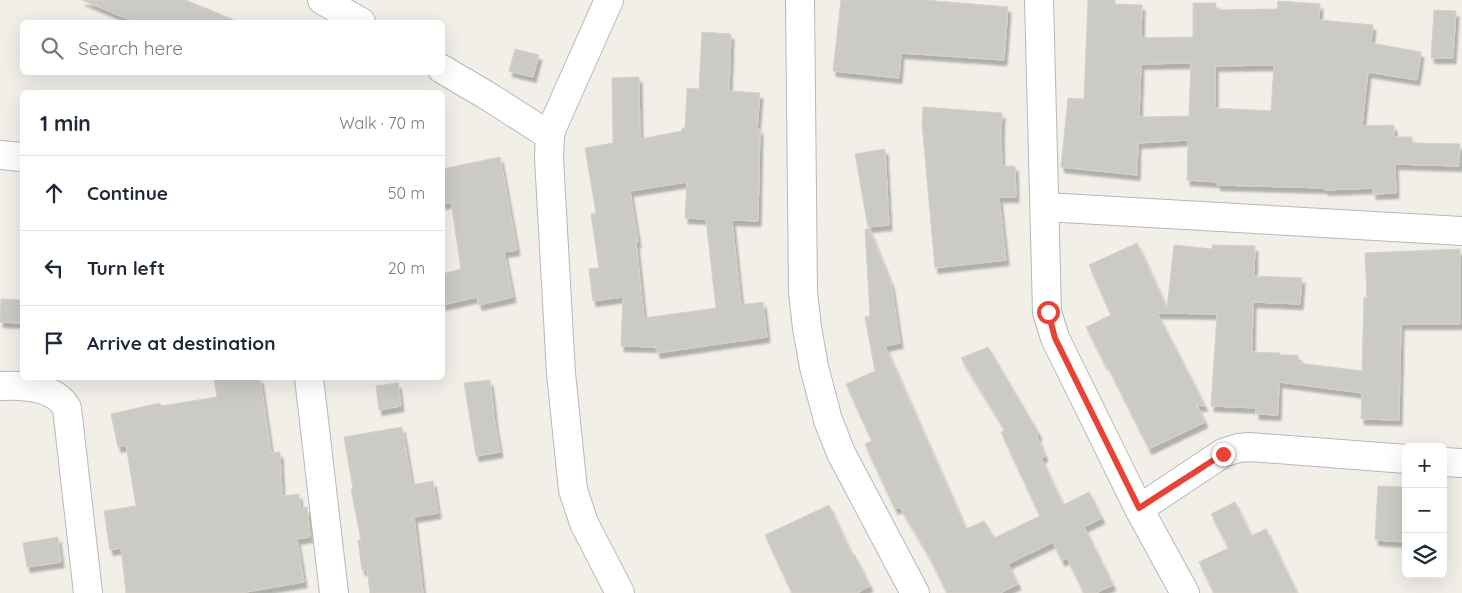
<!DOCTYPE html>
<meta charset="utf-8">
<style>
:root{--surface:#fff;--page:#f6f6f7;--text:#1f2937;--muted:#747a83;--line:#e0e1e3}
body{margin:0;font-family:Quicksand,sans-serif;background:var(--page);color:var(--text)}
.controls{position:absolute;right:15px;bottom:15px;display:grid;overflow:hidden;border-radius:8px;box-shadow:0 5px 20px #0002}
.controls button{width:45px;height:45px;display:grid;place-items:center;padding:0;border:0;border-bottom:1px solid var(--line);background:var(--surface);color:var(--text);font:25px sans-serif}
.stop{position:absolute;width:15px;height:15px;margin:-11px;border:4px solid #ea4335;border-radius:50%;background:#fff}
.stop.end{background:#ea4335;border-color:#fff;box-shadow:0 1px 5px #0008}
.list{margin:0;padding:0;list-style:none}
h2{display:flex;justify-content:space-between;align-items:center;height:65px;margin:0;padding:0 20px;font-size:21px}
h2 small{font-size:16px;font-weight:400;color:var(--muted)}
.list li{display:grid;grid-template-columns:32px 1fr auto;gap:15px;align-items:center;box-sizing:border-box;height:75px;padding:0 20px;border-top:1px solid var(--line)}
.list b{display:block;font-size:19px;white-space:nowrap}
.list em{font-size:16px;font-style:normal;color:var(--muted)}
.icon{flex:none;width:28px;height:28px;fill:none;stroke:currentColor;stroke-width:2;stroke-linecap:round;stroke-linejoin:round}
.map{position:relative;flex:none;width:1462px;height:593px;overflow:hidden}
.search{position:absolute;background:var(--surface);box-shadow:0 5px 20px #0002;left:20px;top:20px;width:425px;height:55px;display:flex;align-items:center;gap:12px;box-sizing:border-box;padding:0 18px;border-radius:8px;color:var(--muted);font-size:19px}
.panel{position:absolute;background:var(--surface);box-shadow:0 5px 20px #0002;left:20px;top:90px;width:425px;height:290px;border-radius:8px}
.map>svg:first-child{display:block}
</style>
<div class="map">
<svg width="1462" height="593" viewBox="0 0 1462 593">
<defs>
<filter id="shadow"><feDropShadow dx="3" dy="5.5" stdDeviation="1" flood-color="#0004"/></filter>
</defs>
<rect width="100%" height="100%" fill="#f1efe8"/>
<g fill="#cccac5" stroke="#d6d1c6" fill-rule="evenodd" filter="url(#shadow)">
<polygon points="82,0 186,0 239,22 135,22"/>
<polygon points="841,0 924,0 1008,7 1004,60 901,53 899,78 833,71"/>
<path d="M1088,0H1115V4L1142,5L1141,38L1193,37V3H1216L1215,10L1277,9L1278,1L1320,4L1319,20L1373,25L1371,43L1421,52L1417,80L1368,72L1362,126L1394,125V137H1412V143L1460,144L1459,166L1395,164L1396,193L1373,194V188L1325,190V188L1217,185L1218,182L1187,180L1188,140L1138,143L1137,175L1061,167L1068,98L1084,99ZM1191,63L1189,116L1139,117L1141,64ZM1274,65L1271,111L1215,108V66Z"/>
<polygon points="1434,10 1456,11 1453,58 1431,58"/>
<path d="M702,32L731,34L729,91L760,93L757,129H760L758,221L732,220L741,305L763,302L767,337L657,353L656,347L621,346L623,297L593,301L589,269L599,268L591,214L596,213L585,148L613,143L612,78L639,77L640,139L682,131V128H685L687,88L699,89ZM687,182L685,218L706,219L716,308L644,318L636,242H638L630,191Z"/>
<polygon points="515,49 539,55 533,77 509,71"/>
<polygon points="923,107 1002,113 1001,134 1002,166 1015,166 1016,197 999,197 1006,260 935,268 922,123"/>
<polygon points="885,149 889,225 868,227 855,154"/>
<polygon points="500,157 517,250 504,252 513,297 479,305 477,297 442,305 442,274 461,269 451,202 442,204 442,169"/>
<polygon points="865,229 869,229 891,283 900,343 885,346 966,529 984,521 994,538 1040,516 1001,432 1005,430 961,358 988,347 1039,434 1037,436 1045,456 1041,458 1063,505 1089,492 1102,518 1084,527 1113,585 1096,593 1084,593 1067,558 1062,561 1053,542 1008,564 1018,584 1000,593 947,593 930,558 900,507 895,509 865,444 872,441 846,384 875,371 865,317 870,316"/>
<polygon points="1137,243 1167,308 1174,245 1212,249 1212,245 1255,246 1254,276 1302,278 1300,304 1253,302 1252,352 1280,353 1280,355 1298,355 1298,363 1362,371 1364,297 1367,298 1365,253 1460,249 1460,324 1401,324 1399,420 1361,419 1362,393 1279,382 1278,415 1256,414 1256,408 1211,406 1217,314 1157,313 1205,406 1197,405 1205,422 1149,449 1106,363 1105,364 1086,327 1111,315 1089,265"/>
<polygon points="1,299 22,300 22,323 0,322"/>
<polygon points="214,378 260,378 271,453 280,452 282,496 299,494 300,508 307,507 310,537 297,539 304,582 240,593 126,593 121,548 110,550 104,511 136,506 126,445 118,447 111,414 160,403 161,406 217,397"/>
<polygon points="490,380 495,424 500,452 476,456 464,383"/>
<polygon points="398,383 401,406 379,410 376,386"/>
<polygon points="402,427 412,485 433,481 438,513 414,517 423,593 370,593 367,569 362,570 358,540 361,540 351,489 353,489 344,437"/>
<polygon points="1378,486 1406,487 1406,542 1375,540"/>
<polygon points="1235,502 1251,536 1266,529 1297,593 1214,593 1199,562 1229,548 1211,514"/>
<polygon points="829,505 852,555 854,554 870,586 857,593 792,593 765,535"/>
<polygon points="58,537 61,562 27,567 23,543"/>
</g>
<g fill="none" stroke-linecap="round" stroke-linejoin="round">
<defs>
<g id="minor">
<polyline points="322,0 361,22"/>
<polyline points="609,0 552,128 550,136 549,158 561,373 573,490 584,523 620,593"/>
<polyline points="800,0 803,292 807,328 814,367 828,420 841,453 915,593"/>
<polyline points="1039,0 1047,312 1055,338 1139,509 1185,593"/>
<polyline points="442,69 491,98 550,136"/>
<polyline points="0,155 22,157"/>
<polyline points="1045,207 1462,231"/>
<polyline points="309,378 334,593"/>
<path d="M0,386C22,385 55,386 67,408L88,593"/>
<polyline points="1443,462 1462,463"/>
<polyline points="1139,509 1223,453 1238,448 1250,447 1406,459"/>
</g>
</defs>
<use href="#minor" stroke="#b5b8bc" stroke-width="30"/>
<use href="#minor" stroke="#fff" stroke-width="28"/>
</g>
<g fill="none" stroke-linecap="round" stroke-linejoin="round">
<polyline stroke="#ea4335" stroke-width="6" points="1048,312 1055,338 1139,508 1223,454"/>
</g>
</svg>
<div class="controls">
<button>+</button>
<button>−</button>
<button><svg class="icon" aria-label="layers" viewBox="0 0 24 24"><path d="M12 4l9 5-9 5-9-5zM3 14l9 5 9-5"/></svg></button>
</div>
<div class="stop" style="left:1048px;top:312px"></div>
<div class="stop end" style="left:1223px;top:454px"></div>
<div class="search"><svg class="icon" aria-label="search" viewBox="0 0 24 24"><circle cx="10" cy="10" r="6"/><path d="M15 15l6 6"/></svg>Search here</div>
<section class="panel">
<h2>1 min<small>Walk · 70 m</small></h2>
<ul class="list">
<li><svg class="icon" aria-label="ahead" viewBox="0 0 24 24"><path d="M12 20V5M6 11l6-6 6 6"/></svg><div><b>Continue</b></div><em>50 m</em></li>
<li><svg class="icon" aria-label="left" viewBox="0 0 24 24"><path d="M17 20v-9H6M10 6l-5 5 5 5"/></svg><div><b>Turn left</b></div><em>20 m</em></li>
<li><svg class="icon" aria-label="arrive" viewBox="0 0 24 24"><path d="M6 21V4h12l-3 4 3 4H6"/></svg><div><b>Arrive at destination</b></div></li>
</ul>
</section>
</div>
